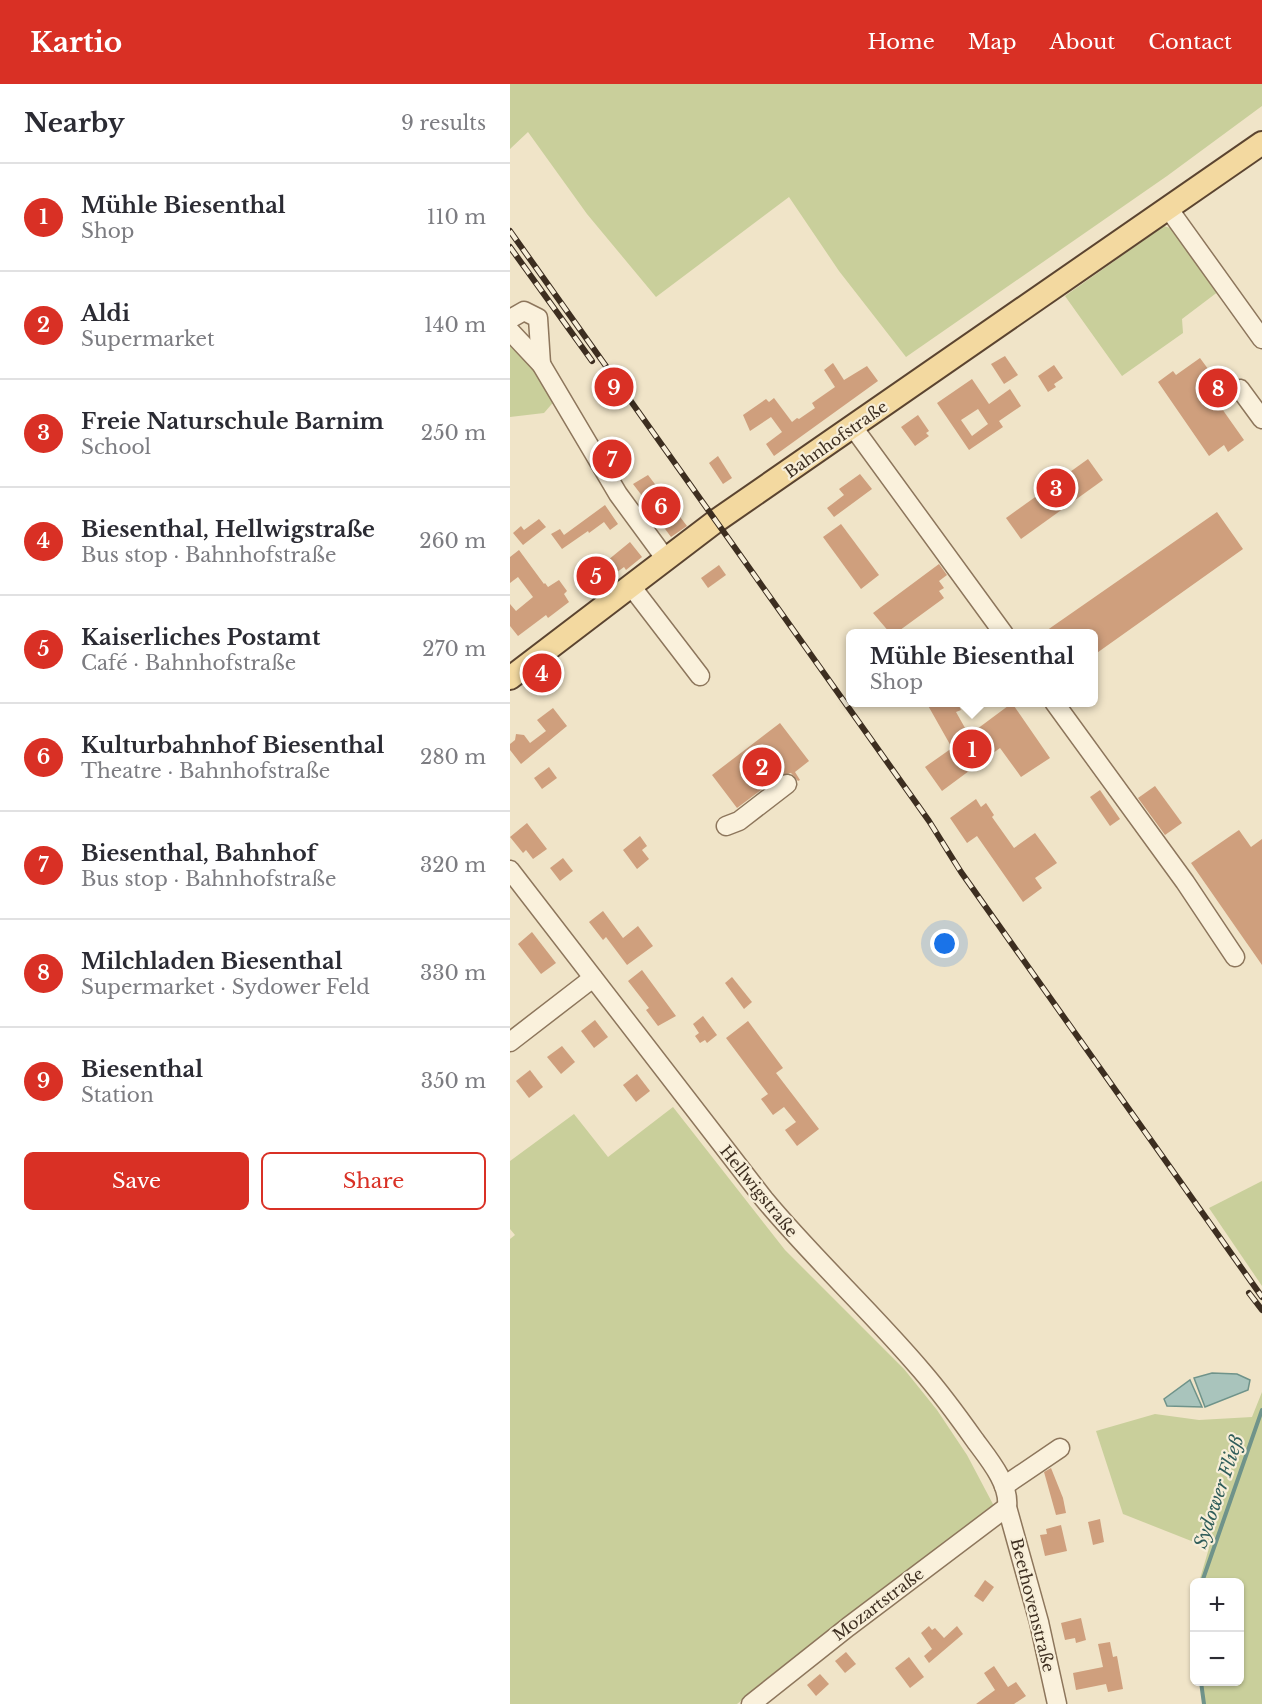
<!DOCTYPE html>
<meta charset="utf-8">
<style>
:root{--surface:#fff;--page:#f2f2f3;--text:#2b2b33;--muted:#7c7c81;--line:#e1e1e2;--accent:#d93025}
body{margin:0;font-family:"Libre Baskerville",serif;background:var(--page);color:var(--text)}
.controls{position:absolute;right:18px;bottom:18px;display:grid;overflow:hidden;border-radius:9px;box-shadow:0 2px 4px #0004}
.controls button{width:54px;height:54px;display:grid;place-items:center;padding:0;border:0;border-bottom:2px solid var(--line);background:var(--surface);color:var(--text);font:30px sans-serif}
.you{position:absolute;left:435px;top:860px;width:21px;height:21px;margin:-15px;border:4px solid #fff;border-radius:50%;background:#1a73e8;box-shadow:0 0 0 9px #1a73e833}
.badge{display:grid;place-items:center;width:39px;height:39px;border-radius:50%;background:var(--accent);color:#fff;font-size:20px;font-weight:700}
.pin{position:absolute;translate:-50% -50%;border:3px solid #fff;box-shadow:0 2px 6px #0006}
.popup{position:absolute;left:336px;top:545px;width:252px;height:78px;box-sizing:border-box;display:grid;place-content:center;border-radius:9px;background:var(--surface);filter:drop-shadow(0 2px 4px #0005);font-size:20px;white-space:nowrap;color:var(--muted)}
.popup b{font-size:22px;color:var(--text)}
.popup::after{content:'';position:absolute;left:50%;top:100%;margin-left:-12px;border:12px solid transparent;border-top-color:var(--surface)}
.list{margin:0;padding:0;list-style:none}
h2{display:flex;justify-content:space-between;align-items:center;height:78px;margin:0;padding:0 24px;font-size:26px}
h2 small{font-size:20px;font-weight:400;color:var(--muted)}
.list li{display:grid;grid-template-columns:39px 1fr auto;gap:18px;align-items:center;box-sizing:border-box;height:108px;padding:0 24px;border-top:2px solid var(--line)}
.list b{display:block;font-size:22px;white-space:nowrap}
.list p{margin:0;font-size:20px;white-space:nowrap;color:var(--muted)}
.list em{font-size:20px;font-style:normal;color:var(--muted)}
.actions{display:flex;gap:12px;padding:18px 24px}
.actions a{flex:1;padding:14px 0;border:2px solid var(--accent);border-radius:9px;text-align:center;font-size:21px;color:var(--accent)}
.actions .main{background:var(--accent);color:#fff}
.map{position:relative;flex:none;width:752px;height:1620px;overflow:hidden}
header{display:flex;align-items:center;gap:36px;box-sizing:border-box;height:84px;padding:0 30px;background:var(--accent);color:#fff}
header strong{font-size:28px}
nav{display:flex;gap:33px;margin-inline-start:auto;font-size:21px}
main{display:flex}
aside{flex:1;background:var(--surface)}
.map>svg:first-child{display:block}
</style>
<header>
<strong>Kartio</strong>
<nav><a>Home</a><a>Map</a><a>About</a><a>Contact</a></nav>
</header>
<main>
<aside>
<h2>Nearby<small>9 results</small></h2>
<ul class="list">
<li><span class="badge">1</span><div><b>Mühle Biesenthal</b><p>Shop</p></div><em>110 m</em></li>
<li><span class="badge">2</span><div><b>Aldi</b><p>Supermarket</p></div><em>140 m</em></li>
<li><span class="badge">3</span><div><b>Freie Naturschule Barnim</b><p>School</p></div><em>250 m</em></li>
<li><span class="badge">4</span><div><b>Biesenthal, Hellwigstraße</b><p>Bus stop · Bahnhofstraße</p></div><em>260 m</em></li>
<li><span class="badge">5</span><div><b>Kaiserliches Postamt</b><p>Café · Bahnhofstraße</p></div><em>270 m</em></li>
<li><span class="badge">6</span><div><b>Kulturbahnhof Biesenthal</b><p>Theatre · Bahnhofstraße</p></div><em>280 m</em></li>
<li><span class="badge">7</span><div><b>Biesenthal, Bahnhof</b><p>Bus stop · Bahnhofstraße</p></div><em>320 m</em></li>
<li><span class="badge">8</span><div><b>Milchladen Biesenthal</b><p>Supermarket · Sydower Feld</p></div><em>330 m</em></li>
<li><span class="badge">9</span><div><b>Biesenthal</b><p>Station</p></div><em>350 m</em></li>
</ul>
<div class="actions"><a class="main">Save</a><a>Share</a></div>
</aside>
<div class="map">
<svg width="752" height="1620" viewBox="0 0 752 1620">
<rect width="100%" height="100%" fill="#f0e4c8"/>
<g fill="#c9cf9b">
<polygon points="0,0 752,0 752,22 657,92 396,273 329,187 279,113 146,213 77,130 18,48 0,65"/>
<polygon points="654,142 663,145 709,207 672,235 673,249 612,292 555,212"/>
<polygon points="0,257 24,283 47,314 34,329 0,333"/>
<polygon points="163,1023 275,1166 394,1285 427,1326 457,1371 485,1424 227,1620 0,1620 0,1155 5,1151 0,1145 0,1077 64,1030 98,1073"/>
<polygon points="752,1097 752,1202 699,1124"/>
<polygon points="752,1308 752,1620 694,1620 689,1598 730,1598 730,1498 689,1498 699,1464 613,1430 586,1347 645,1330 689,1336 742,1333"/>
</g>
<g fill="#a9c4bc" stroke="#6f938a" stroke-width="1.5">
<polygon points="702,1289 727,1290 740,1296 738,1306 695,1323 684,1294"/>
<polygon points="680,1296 692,1323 657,1322 654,1315"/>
</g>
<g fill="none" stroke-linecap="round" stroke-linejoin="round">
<g stroke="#6f938a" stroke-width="4">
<polyline points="692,1498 752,1326"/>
<polyline points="684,1521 682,1530 684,1550"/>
<polyline points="691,1598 694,1620"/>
</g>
</g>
<g fill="#cf9f7d" fill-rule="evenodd">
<polygon points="495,272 508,291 494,300 481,280"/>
<polygon points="690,274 701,289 704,287 722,313 710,322 734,356 718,368 714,361 699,372 648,298 663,287 666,291"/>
<polygon points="323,279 334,296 357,282 368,297 264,372 256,360 272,348 261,333 240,347 233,331 256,315 259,318 264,314 282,338 287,334 289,335 305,324 302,319 325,303 314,286"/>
<polygon points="544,281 553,294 544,300 546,303 538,308 528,292"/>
<path d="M462,295L479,320L500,305L511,322L489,337L493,343L459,366L427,319ZM468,325L478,340L462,352L451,336Z"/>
<polygon points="408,331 419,347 416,349 419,352 405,362 391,343"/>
<polygon points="208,372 222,394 213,400 199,379"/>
<polygon points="578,375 593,396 511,455 496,434"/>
<polygon points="350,390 362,405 324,433 317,424 334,411 329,405"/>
<polygon points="138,391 177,442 161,453 147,434 142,437 131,421 136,417 123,400"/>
<polygon points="95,421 108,440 100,446 94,438 79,449 78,447 52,465 41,450 50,445 54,451"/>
<polygon points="707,428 733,465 584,571 584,549 533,549"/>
<polygon points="29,435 36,443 13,461 3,449 11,442 14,446"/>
<polygon points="331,440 369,491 351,505 313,453"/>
<polygon points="120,458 132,473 116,486 114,483 83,506 71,491 89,478 92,481"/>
<polygon points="9,466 34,500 35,499 38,503 49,496 57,507 54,510 59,518 38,534 36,531 8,552 0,542 0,520 6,527 23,513 8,493 0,499 0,473"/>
<polygon points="429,480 437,491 429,497 434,504 429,507 434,514 386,549 380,549 363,529"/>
<polygon points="209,481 216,491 198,504 191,494"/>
<polygon points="416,618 447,618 451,626 446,628 459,651 502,619 540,674 511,693 490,664 432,707 415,683 442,664"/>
<polygon points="43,624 57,642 11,680 0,666 0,660 5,656 6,650 14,651 20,659 36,647 27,636"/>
<polygon points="270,639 299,677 285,688 290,696 288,697 281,689 271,691 227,724 202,691"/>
<polygon points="39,683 47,694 32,705 24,694"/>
<polygon points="645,702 672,739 655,751 628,714"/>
<polygon points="590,706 610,735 600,742 580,713"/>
<polygon points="466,715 471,723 476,719 484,731 482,733 504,764 525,749 547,779 525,794 532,804 513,818 467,752 457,759 440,734"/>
<polygon points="17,739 37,765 23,775 16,766 13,769 0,753"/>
<polygon points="729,746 741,763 752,755 752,881 681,779"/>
<polygon points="130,752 137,762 132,766 139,775 127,785 113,766"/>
<polygon points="53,774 63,787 50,797 40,784"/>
<polygon points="93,827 113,854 128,842 143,862 117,881 96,853 93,856 79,838"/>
<polygon points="22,848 46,879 31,890 8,860"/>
<polygon points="132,886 166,932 148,942 136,926 139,924 118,897"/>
<polygon points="222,893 242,918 234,925 215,899"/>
<polygon points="193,932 207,951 197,959 195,956 190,959 185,952 189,949 183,940"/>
<polygon points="85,936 98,953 84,964 71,947"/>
<polygon points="238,937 273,984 266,989 309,1045 287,1062 275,1046 286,1038 274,1023 263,1031 251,1015 258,1010 216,954"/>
<polygon points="52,962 65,978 51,990 37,973"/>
<polygon points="20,986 33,1003 19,1014 6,997"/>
<polygon points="127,990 140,1007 126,1018 113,1001"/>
<polygon points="541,1384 553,1414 556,1429 546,1431 534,1388"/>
<polygon points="590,1435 594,1458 583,1461 578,1438"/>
<polygon points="551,1441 557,1467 535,1472 530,1451 537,1450 536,1445"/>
<polygon points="475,1496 484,1503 473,1518 464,1512"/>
<polygon points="571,1534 576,1556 566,1559 565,1554 555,1556 551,1539"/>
<polygon points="419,1542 422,1546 425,1544 434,1554 447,1542 453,1550 419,1579 414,1572 422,1565 411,1549"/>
<polygon points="600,1558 603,1573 607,1572 613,1605 598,1608 596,1600 566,1606 563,1589 593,1583 588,1560"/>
<polygon points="336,1568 346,1580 335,1589 325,1577"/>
<polygon points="399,1573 414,1593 400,1604 385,1584"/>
<polygon points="484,1582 498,1603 506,1598 516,1612 504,1620 466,1620 485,1606 474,1589"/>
<polygon points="310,1590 319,1600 306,1612 297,1601"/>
</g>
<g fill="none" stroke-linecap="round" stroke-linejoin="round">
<defs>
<g id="minor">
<polyline points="658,124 752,255"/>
<polyline points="0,235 14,227 28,234 31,280"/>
<polyline points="0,247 31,280 108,410 155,474"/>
<polyline points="730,305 752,335"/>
<polyline points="343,343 494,550"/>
<polyline points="121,502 190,592"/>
<polyline points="544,618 675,798 725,873"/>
<polyline points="216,742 229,737 277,700"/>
<path d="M0,786L254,1115C303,1174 361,1227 411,1286C430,1308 447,1331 464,1355C477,1373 500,1399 497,1423L529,1538L547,1620"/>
<polyline points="0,958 83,894"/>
<polyline points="494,1402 550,1364"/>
<polyline points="241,1620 338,1543 497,1423"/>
</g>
<polyline id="major" points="0,594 206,437 752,59"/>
</defs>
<use href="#minor" stroke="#8d765c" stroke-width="21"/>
<use href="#major" stroke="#5b4430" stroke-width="26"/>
<use href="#minor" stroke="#faf1dc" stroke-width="18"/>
<use href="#major" stroke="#f3d9a0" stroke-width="22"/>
<defs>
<g id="rail">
<polyline points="0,147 419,737 451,788 752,1213"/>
<polyline points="0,163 82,277"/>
<polyline points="739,1209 752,1226"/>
</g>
</defs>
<use href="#rail" stroke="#3d2e20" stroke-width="6"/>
<use href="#rail" stroke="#f7eed8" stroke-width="4" stroke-dasharray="11" stroke-linecap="butt"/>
</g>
<g text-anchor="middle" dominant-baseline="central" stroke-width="4.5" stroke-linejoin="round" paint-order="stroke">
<g font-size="16" fill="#3d2e20" stroke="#f7eed8">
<text transform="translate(326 355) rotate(-35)">Bahnhofstraße</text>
<text transform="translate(249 1107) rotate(51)">Hellwigstraße</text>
<text transform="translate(368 1520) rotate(-37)">Mozartstraße</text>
<text transform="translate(523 1521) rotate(76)">Beethovenstraße</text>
</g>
<g font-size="18" font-style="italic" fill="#2f5d5a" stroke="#f7eed8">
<text transform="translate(709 1408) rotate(-71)">Sydower Fließ</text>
</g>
</g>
</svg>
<div class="controls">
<button>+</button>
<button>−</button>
</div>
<div class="you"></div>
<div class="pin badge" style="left:462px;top:665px">1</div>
<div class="popup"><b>Mühle Biesenthal</b>Shop</div>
<div class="pin badge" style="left:252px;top:683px">2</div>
<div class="pin badge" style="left:546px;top:404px">3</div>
<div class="pin badge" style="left:32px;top:589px">4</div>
<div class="pin badge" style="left:86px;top:492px">5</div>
<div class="pin badge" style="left:151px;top:422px">6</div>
<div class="pin badge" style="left:102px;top:375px">7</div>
<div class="pin badge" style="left:708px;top:304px">8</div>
<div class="pin badge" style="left:104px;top:303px">9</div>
</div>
</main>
